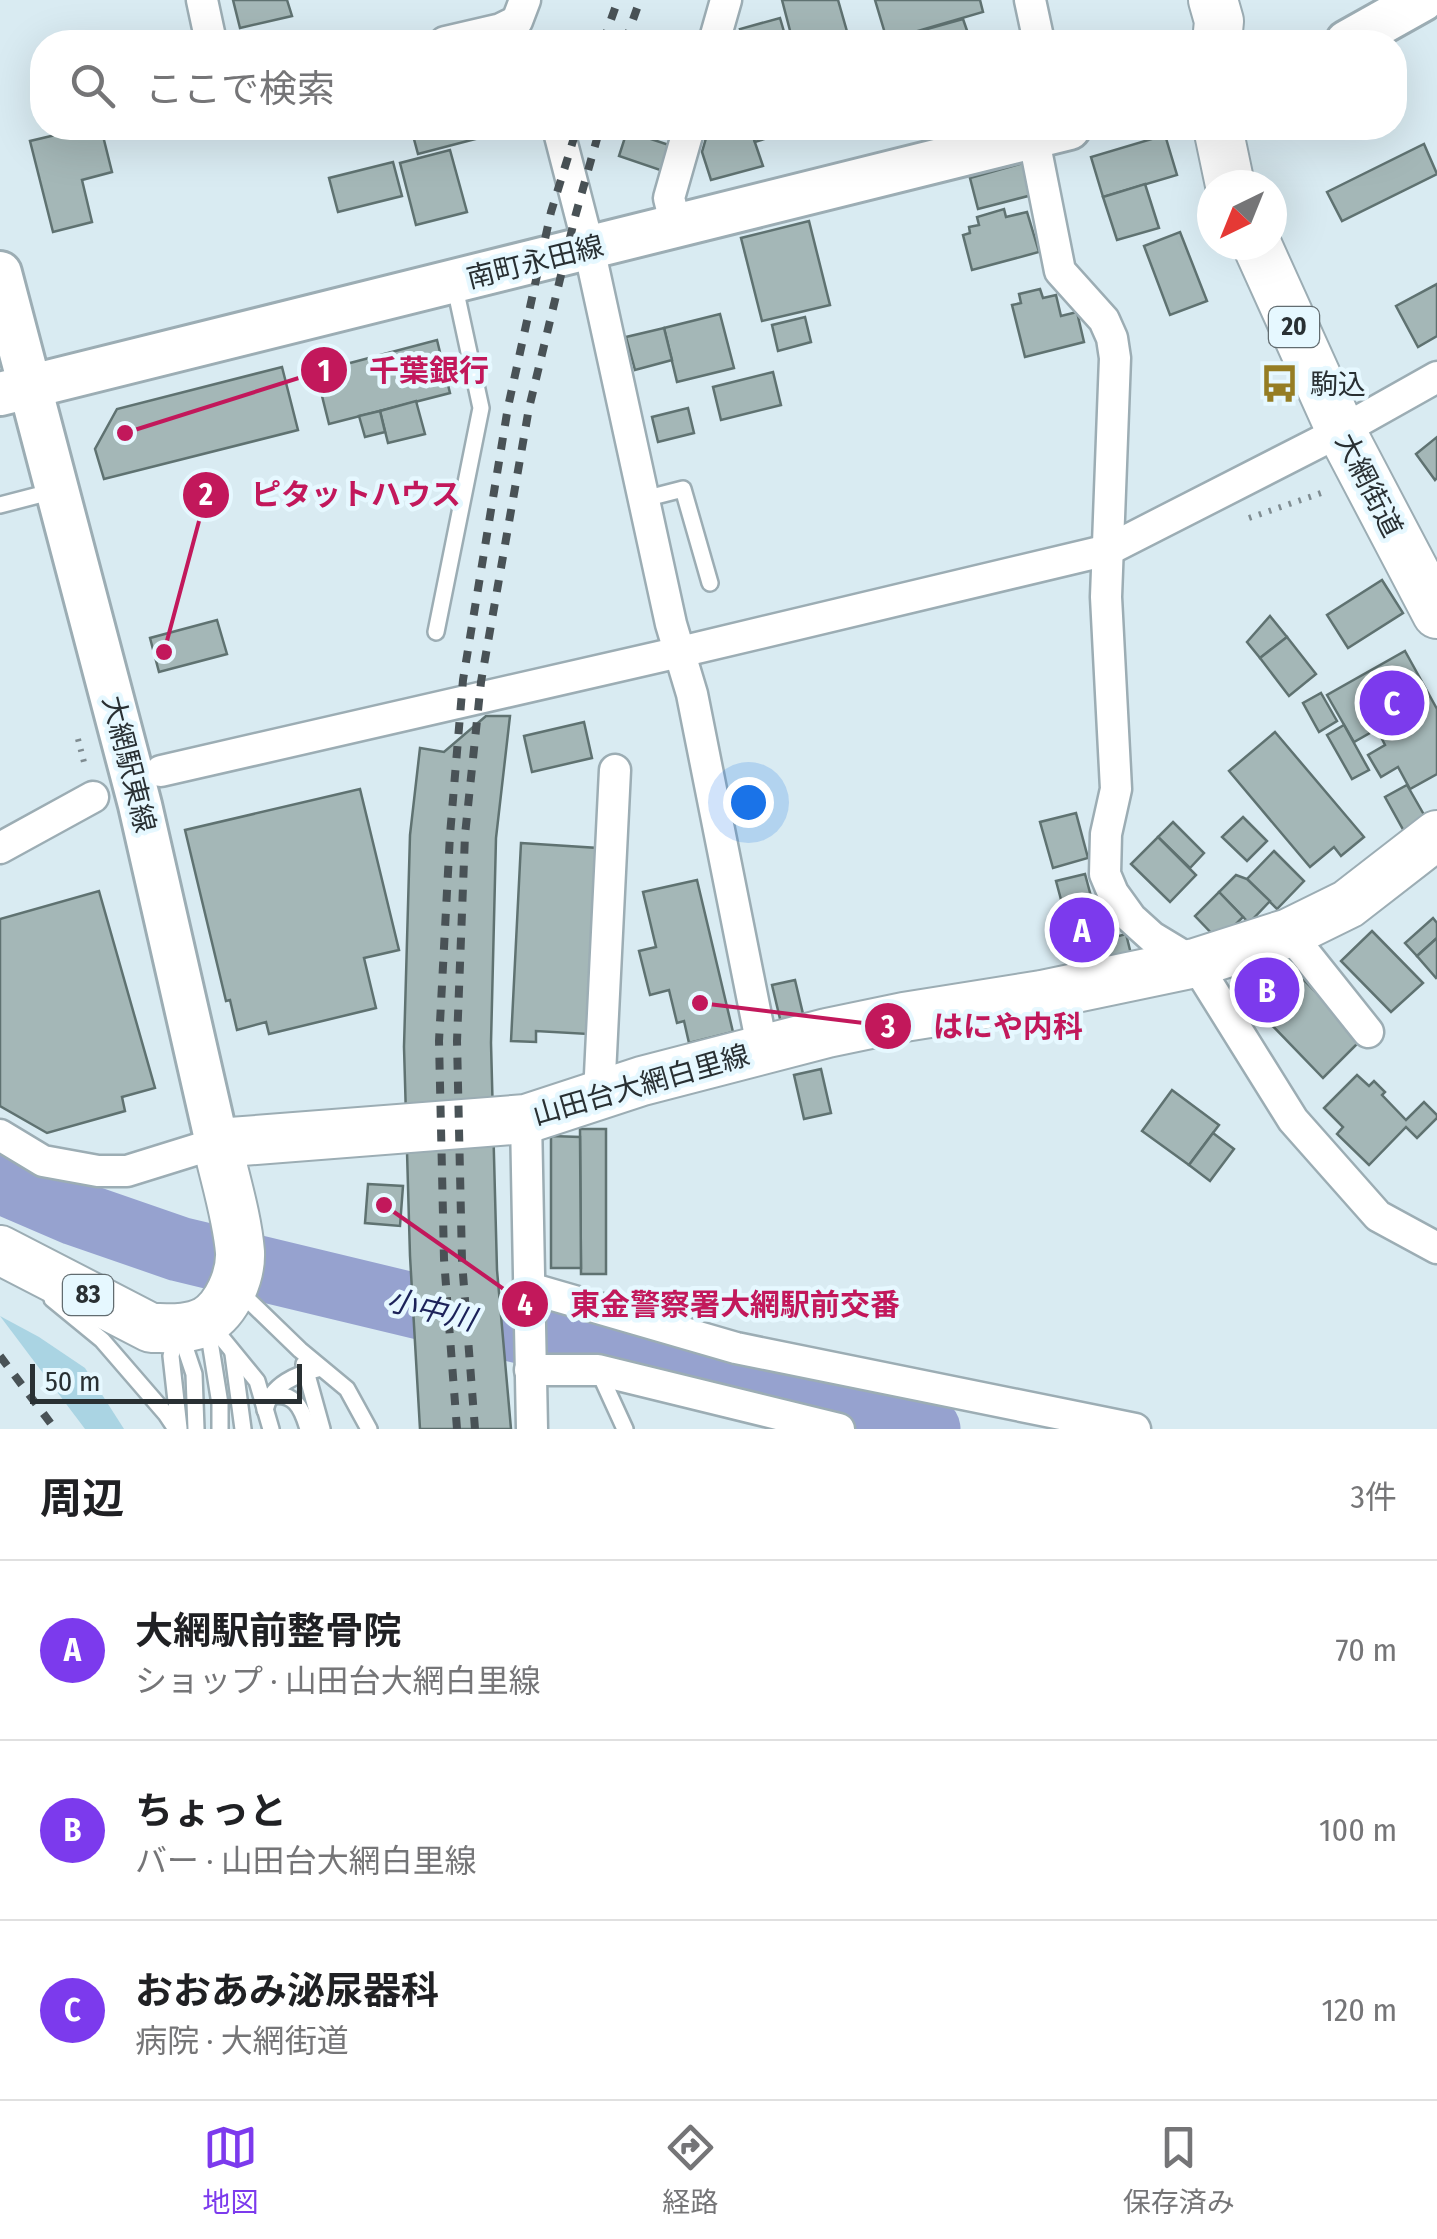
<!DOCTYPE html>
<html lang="ja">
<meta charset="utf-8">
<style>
:root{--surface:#fff;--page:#f6f6f6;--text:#202124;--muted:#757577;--line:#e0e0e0;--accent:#7c3aed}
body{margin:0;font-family:"Fira Sans Condensed","Noto Sans JP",sans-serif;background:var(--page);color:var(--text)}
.compass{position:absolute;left:1197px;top:170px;width:90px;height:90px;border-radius:50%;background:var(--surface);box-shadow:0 10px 40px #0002;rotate:223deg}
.scale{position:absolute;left:30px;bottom:25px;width:272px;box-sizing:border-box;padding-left:10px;border:5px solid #293033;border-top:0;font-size:28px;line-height:35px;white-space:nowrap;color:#293033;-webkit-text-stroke:8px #e6f8ff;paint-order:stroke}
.you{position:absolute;left:748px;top:802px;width:35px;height:35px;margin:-25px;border:8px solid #fff;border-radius:50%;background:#1a73e8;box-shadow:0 0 0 15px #1a73e833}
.badge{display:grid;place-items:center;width:65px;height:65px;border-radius:50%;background:var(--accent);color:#fff;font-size:32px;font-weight:700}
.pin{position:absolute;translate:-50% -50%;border:5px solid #fff;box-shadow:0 2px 10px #0006}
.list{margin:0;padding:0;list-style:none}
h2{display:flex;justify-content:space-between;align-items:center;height:130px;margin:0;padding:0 40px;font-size:42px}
h2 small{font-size:32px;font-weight:400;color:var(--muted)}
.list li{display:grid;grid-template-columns:65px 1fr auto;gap:30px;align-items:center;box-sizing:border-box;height:180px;padding:0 40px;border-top:2px solid var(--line)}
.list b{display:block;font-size:38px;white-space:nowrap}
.list p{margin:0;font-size:32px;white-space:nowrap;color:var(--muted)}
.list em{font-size:32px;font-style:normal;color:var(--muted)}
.icon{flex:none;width:55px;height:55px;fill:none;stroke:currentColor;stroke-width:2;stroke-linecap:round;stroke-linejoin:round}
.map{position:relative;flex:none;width:1437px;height:1429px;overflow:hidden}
.search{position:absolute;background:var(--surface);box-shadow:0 10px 40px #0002;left:30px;right:30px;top:30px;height:110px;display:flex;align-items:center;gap:25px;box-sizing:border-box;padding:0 35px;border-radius:40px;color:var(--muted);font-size:38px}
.sheet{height:670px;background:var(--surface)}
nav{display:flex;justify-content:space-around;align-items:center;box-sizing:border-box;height:140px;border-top:2px solid var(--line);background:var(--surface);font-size:28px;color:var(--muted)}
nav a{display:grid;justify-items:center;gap:5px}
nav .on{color:var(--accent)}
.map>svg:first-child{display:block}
</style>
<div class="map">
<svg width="1437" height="1429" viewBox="0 0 1437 1429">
<rect width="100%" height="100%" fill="#d9ebf2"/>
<polygon fill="#aad4e3" points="0,1316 39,1337 85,1368 124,1429 85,1429"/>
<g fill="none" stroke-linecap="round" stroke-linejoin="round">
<polyline stroke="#96a2cf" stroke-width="65" points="0,1181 75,1213 179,1249 928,1429"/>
</g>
<g fill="#a4b7b7" stroke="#5f7271" stroke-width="2.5">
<polygon points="233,0 287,0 292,16 240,28"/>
<polygon points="782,0 838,0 850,42 793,42"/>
<polygon points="875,0 980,0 983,12 887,40"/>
<polygon points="780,18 787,42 739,42 744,41 740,29"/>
<polygon points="963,19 971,42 923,42 920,31"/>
<polygon points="85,128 101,128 112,172 82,180 92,222 53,232 30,141"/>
<polygon points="411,128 501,128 502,132 418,154"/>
<polygon points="709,128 750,128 763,166 711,180 702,152"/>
<polygon points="750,128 785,128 787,132 755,142"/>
<polygon points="627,131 672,146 663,171 619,156"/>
<polygon points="1165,135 1177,175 1103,197 1091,157"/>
<polygon points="1424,144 1437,174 1342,221 1327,192"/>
<polygon points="450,150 467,212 416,225 400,163"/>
<polygon points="393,162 402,196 338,212 329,178"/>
<polygon points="1023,163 1032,195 978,209 970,178"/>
<polygon points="1145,184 1159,228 1117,240 1103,197"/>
<polygon points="1004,209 1006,217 1027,212 1039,252 972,270 963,235 970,233 969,227 979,225 977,217"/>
<polygon points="809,221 830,305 762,321 741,238"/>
<polygon points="1180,232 1207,301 1170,315 1144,246"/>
<polygon points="1437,284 1437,336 1418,347 1396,306"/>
<polygon points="1040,289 1043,298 1056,295 1061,316 1077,312 1084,342 1025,357 1012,305 1021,303 1019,294"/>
<polygon points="720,314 734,368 677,382 664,328"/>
<polygon points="805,317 811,342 778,351 772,325"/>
<polygon points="664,328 672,360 635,370 626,337"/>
<polygon points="437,340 450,393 329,424 316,372"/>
<polygon points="282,367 298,430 104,479 95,449 117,409"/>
<polygon points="773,372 781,405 721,420 713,387"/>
<polygon points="416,401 425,434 388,443 380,411"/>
<polygon points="688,408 694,433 658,442 652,417"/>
<polygon points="380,411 385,432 365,437 359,416"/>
<polygon points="1437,437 1437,478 1435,480 1416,454"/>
<polygon points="1382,580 1403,613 1348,648 1327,615"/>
<polygon points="1270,616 1287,637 1260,658 1247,642"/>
<polygon points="217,620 227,654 159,672 150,638"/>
<polygon points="1287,637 1316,674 1289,696 1260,658"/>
<polygon points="1405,651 1437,709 1437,774 1410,789 1398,767 1381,777 1368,755 1385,745 1377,729 1354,742 1327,695"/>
<polygon points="1321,693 1337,721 1319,732 1303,703"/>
<polygon points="486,716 510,716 496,838 491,1043 497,1270 511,1429 420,1429 410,1256 404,1047 410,835 420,748 444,752"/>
<polygon points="584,722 592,758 532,772 524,736"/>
<polygon points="1344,725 1369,770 1352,779 1327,735"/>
<polygon points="1275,732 1364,837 1341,856 1334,847 1310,867 1229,771"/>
<polygon points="1407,785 1427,820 1405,833 1385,797"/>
<polygon points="360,789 399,950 364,958 376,1008 269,1034 266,1022 237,1030 230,1000 226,1001 185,830"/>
<polygon points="1076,813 1088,858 1053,868 1040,822"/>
<polygon points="1243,817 1267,841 1247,861 1222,837"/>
<polygon points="1173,822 1204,853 1190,868 1158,837"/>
<polygon points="1158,837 1196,875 1170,902 1131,864"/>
<polygon points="521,843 598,848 588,1034 536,1031 536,1042 511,1041"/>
<polygon points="1274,851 1304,881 1277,909 1247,879"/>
<polygon points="1085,874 1103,941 1074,948 1056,881"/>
<polygon points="1236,875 1247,879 1270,901 1249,923 1219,892"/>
<polygon points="697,880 733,1032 689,1043 684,1021 677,1023 669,990 650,995 639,951 656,947 643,892"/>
<polygon points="99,891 155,1088 122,1097 125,1111 47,1133 0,1106 0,919"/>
<polygon points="1219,892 1243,917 1219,941 1195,916"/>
<polygon points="1433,918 1437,923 1437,938 1417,956 1405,943"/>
<polygon points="1372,931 1423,983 1391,1012 1341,961"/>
<polygon points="1126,934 1131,954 1080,968 1074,948"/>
<polygon points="1437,938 1437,977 1436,978 1417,956"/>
<polygon points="1284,964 1297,976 1266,1008 1238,977"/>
<polygon points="795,980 804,1018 781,1023 772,985"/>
<polygon points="1304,980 1362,1039 1323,1078 1265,1018"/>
<polygon points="821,1069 831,1113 804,1119 794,1075"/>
<polygon points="1357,1075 1369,1086 1374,1081 1385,1092 1382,1095 1406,1120 1424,1102 1437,1115 1437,1118 1417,1138 1406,1127 1369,1165 1337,1134 1343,1127 1324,1108"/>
<polygon points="1172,1090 1219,1125 1189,1165 1142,1131"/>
<polygon points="580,1129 606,1129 606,1274 581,1274"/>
<polygon points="1213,1133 1234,1149 1210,1181 1189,1165"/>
<polygon points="551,1136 580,1137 581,1268 551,1268"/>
<polygon points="368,1184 403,1186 400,1226 365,1223"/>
</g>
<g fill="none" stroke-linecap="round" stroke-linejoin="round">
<defs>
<g id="lane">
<polyline points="644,499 683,489 710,583"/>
<polyline points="0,505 54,491"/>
<polyline points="436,632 481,408 454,283"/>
<polyline points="240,1292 300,1350 347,1389 369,1429"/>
<polyline points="52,1299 102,1340 166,1414 176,1429"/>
<polyline points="212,1326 257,1381 271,1429"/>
<polyline points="208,1329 220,1404 220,1429"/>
<polyline points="177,1332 171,1356 179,1428"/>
<polyline points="181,1335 194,1374 196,1429"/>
<polyline points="233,1354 243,1429"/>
<polyline points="304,1364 322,1429"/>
<polyline points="598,1370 625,1429"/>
<path d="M268,1397C294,1390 302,1408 308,1429"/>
<path d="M265,1410C271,1384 297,1374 321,1368"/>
</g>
<g id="street">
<polyline points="202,0 211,42"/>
<polyline points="1030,0 1039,42"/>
<polyline points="445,42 501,29 517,21 525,0"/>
<polyline points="714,42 726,0"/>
<polyline points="558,128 589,248 671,624 692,694 763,1051"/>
<polyline points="1033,135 1060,271 1104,320 1112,338 1115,358 1106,597 1116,789 1106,834 1105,874 1113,893 1131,918 1152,937 1195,963 1293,1120 1378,1216 1437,1248"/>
<polyline points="676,226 669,198 689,128"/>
<polyline points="161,771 680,652 1108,550 1341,431 1437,377"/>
<polyline points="0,848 93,797"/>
<polyline points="1289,933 1368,1032"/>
<polyline points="599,1095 615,770"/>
<polyline points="526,1119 532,1429"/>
<polyline points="0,1135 43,1161 98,1171 127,1171 217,1143"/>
<polyline points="529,1288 736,1348 1135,1429"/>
<polyline points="530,1370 598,1370 839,1429"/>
</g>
<g id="secondary">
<polyline points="1347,42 1422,0"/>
<polyline points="0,273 140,805 217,1143"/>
<polyline points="0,394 1069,128"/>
</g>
<g id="primary">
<polyline points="1213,0 1219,21 1217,42"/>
<polyline points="1218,128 1230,185"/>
<polyline points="1257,245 1341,431 1437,614"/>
<path d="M0,1250L151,1328C169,1328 189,1330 206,1321C227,1309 241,1276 240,1252C237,1216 225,1179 217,1143L526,1119L642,1081L827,1033L904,1017L1042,995L1195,963L1289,933L1348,904L1437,835"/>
</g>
</defs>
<use href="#lane" stroke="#9cadb4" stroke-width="20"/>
<use href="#street" stroke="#9cadb4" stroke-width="35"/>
<use href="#secondary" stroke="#9cadb4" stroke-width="48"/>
<use href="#primary" stroke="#9cadb4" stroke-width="52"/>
<g stroke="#7f8c91" stroke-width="6" stroke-dasharray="2.5 8" stroke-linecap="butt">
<polyline points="1249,518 1327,491"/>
<polyline points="78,739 85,766"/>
</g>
<use href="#lane" stroke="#fff" stroke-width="15"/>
<use href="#street" stroke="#fff" stroke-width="30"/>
<use href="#secondary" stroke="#fff" stroke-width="42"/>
<use href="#primary" stroke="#fff" stroke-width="48"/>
<g stroke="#495256" stroke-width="8" stroke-dasharray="12 12" stroke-linecap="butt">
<polyline points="603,42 618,0"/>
<polyline points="625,42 640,0"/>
<polyline points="0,1356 55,1429"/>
<polyline points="457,1429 444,1259 439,1041 450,835 463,680 508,407 551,212 577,128"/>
<polyline points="475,1429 462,1261 457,1041 465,835 481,682 529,408 575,217 600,128"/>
</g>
</g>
<defs>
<symbol id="bus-bare" viewBox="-9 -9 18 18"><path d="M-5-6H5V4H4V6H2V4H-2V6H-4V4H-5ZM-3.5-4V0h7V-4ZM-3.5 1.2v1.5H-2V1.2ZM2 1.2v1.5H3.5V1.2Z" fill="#957d24" stroke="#e6f8ff" stroke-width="2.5" paint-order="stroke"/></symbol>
</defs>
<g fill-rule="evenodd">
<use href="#bus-bare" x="1252" y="356" width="55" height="55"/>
</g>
<g text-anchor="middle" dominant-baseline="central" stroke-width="9" stroke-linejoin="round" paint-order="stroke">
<g fill="#e6f8ff" stroke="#626c70" stroke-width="2.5">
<rect x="1269" y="307" width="50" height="40" rx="8"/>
<rect x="63" y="1275" width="50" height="40" rx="8"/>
</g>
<g font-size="25" font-weight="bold" fill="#293033">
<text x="1294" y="327">20</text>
<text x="88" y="1295">83</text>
</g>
<g font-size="28" fill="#293033" stroke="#e6f8ff">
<text transform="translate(535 262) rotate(-14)">南町永田線</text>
<text transform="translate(1369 485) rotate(63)">大網街道</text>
<text transform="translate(129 764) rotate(76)">大網駅東線</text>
<text transform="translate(641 1085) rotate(-16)">山田台大網白里線</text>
</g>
<g font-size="28" fill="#293033" stroke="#e6f8ff" text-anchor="start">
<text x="1310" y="384">駒込</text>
</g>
<g font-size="30" font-style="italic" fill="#1c2259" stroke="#e6f8ff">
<text transform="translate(431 1310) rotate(14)">小中川</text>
</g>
</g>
<path fill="none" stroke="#c2185b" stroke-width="4" d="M125 433L324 370M164 652L206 495M700 1003L888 1026M384 1205L525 1304"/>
<g fill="#c2185b" stroke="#e6f8ff" stroke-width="4">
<circle cx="125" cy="433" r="10"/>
<circle cx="164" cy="652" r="10"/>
<circle cx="700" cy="1003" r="10"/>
<circle cx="384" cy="1205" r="10"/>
<circle cx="324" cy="370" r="25"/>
<circle cx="206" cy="495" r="25"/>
<circle cx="888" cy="1026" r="25"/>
<circle cx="525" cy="1304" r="25"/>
</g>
<g font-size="30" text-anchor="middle" font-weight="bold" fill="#fff">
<text x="324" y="381">1</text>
<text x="206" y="505">2</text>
<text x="888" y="1037">3</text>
<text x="525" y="1315">4</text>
</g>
<g font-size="30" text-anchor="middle" font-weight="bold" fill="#c2185b" stroke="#e6f8ff" stroke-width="9" stroke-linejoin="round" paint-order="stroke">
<text x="429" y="381">千葉銀行</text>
<text x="356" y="505">ピタットハウス</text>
<text x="1008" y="1037">はにや内科</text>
<text x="735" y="1315">東金警察署大網駅前交番</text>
</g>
</svg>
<svg class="compass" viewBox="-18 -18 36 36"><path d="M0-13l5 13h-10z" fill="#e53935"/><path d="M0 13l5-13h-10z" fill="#757577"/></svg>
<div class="scale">50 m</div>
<div class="you"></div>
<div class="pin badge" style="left:1082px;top:930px">A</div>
<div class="pin badge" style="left:1267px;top:990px">B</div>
<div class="pin badge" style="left:1392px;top:703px">C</div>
<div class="search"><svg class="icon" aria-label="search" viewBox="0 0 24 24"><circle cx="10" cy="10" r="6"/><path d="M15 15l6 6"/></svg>ここで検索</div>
</div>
<section class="sheet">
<h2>周辺<small>3件</small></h2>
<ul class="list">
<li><span class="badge">A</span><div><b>大網駅前整骨院</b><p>ショップ · 山田台大網白里線</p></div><em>70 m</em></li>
<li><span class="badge">B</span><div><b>ちょっと</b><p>バー · 山田台大網白里線</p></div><em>100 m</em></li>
<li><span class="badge">C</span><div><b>おおあみ泌尿器科</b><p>病院 · 大網街道</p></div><em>120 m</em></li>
</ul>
</section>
<nav>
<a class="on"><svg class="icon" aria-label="map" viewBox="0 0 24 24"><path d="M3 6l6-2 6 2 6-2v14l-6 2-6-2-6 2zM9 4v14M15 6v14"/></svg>地図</a>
<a><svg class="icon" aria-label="directions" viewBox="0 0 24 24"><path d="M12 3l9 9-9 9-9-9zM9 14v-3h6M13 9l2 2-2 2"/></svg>経路</a>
<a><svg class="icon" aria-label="saved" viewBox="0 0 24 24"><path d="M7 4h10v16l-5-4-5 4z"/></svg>保存済み</a>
</nav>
